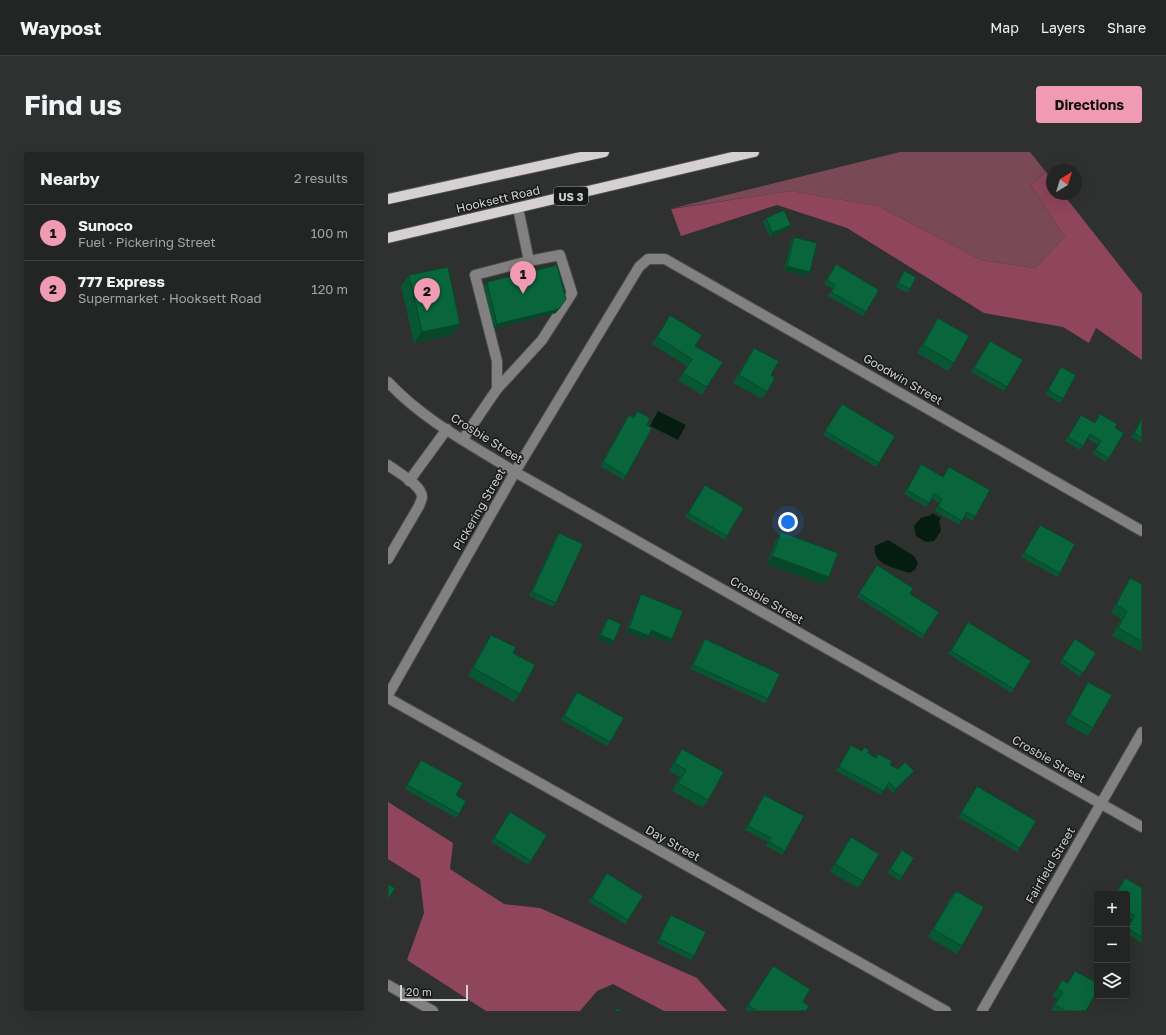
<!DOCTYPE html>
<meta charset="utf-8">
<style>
:root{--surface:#222523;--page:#2e3130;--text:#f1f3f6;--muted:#a2a5a6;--line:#3f4241;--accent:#f19ab3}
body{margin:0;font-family:"Golos Text",sans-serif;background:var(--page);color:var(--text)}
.controls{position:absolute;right:12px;bottom:12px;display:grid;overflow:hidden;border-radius:4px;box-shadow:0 4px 16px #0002}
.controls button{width:36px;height:36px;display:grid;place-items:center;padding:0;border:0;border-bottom:1px solid var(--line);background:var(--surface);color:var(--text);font:20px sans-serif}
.compass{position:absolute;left:658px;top:12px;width:36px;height:36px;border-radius:50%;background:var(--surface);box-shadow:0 4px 16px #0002;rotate:38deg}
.scale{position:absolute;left:12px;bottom:10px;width:68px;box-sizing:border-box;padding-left:4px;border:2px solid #d0d2d0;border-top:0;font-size:11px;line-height:14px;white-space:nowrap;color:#d0d2d0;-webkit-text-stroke:3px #171918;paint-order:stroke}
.you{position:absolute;left:400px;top:370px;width:14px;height:14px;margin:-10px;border:3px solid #fff;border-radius:50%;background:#1a73e8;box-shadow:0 0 0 6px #1a73e833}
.badge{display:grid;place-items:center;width:26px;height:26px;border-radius:50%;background:var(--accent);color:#111;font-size:13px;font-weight:700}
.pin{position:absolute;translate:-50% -33px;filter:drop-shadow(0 1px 2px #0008)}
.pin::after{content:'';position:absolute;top:21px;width:14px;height:12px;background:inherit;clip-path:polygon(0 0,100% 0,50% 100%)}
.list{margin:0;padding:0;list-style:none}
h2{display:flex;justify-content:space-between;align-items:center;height:52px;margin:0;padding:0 16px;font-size:17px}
h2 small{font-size:13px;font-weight:400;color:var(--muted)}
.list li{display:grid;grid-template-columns:26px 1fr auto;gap:12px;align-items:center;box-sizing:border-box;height:56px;padding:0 16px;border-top:1px solid var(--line)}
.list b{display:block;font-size:15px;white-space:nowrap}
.list p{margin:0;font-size:13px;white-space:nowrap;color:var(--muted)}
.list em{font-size:13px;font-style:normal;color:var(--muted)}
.icon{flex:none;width:22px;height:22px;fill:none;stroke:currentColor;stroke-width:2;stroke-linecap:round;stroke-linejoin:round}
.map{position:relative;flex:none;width:754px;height:859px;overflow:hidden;border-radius:4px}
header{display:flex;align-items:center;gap:24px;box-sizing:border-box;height:56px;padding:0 20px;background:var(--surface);border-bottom:1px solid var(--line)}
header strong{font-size:19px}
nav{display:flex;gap:22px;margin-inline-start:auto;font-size:14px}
.intro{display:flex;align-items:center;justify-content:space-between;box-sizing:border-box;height:96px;padding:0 24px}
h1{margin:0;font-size:28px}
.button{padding:10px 18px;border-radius:4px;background:var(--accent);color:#111;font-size:14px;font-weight:700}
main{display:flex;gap:24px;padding:0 24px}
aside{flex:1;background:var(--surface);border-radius:4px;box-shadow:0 4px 16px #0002}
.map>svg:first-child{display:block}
</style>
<header>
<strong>Waypost</strong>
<nav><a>Map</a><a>Layers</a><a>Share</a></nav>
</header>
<div class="intro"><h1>Find us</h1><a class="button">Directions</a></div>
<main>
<aside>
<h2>Nearby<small>2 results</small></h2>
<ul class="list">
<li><span class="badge">1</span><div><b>Sunoco</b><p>Fuel · Pickering Street</p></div><em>100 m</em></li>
<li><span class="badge">2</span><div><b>777 Express</b><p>Supermarket · Hooksett Road</p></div><em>120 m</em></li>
</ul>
</aside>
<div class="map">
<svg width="754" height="859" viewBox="0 0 754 859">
<rect width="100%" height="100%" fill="#2e312f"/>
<polygon fill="#794957" points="512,0 642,0 658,20 643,33 677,85 647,116 593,108 490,54 403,39 286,56"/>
<g fill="#8f455c">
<polygon points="658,20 664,28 664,42 675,42 754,142 754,208 708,176 701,191 675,175 596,161 459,76 389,53 293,84 283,57 403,39 490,54 593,108 647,116 677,85 643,33"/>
<polygon points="0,650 65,691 62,717 116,752 152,756 309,826 339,859 276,859 225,832 209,839 192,859 98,859 19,808 36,761 32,727 0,707"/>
</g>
<g fill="#051d10">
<polygon points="270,259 298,273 290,288 262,274"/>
<polygon points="544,361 553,366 551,369 553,379 546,389 538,390 528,384 526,374 533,366 543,363"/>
<path d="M500,388L526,404L530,411L527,418L521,421C507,416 484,413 487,394Z"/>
</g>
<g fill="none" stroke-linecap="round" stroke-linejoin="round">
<defs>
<g id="minor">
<path d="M0,230C35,268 84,293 127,320L754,675"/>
<polyline points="109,237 154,188 184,141 172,103 141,109"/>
<polyline points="75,287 109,237 109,209 87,123 141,109 130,56"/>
<path d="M0,313C9,320 34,333 34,345C34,347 32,351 31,354L0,407"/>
<polyline points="21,329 59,277"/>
<polyline points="0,543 127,320 251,115 260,107 277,107 754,379"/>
<polyline points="0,546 558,859"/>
<polyline points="0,833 45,859"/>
<polyline points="594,859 754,580"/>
</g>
<g id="major">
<polyline points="0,47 216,0"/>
<polyline points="0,86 366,0"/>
</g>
</defs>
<use href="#minor" stroke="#4b4e4c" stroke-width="12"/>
<use href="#major" stroke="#4b4e4c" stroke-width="12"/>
<use href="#minor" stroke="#828081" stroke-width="10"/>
<use href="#major" stroke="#d5d0d1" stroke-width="10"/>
</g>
<g fill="#075734">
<polygon points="378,66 403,73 400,77 382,85 375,70"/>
<polygon points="406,85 419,124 396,118 403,89"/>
<polygon points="448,112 478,160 475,164 440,144 445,137 436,132"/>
<polygon points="516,119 522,137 519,141 508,135"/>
<polygon points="21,123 72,172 64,183 26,191 13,134"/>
<polygon points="99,130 168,161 106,176 96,134"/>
<polygon points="282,163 307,194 319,235 314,243 290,228 299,214 264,192"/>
<polygon points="550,166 566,211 560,219 529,201 545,174"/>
<polygon points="602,189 619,235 616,239 583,220"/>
<polygon points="366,196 379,240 374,247 345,231 361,203"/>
<polygon points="673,215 675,247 672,251 657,242"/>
<polygon points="454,252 491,311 488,315 435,283"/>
<polygon points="249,259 259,273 238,324 236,328 212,314 238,267 241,263 245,265"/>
<polygon points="712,262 727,276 721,306 718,310 705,302 710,293 699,286 692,298 677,289 693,263 706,271"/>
<polygon points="754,265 754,291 743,285"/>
<polygon points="533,312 555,325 561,315 587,365 584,369 576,364 571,373 547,359 551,351 543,346 538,355 516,342"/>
<polygon points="317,333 339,384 337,388 297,365"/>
<polygon points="652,373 672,421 669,425 633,405"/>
<polygon points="393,380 441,425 436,433 379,412 388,388"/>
<polygon points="171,381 168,451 165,455 141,444 168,385"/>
<polygon points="489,413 522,442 551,460 534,487 469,445"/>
<polygon points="742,426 754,432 754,500 724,484 733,467 723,461 737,434"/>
<polygon points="253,442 282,491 261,483 258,488 238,480 251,446"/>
<polygon points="220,466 226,489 223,493 210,487 217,470"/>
<polygon points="580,470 626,537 624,541 560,502"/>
<polygon points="103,483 132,542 126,550 80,524 98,490"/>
<polygon points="317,487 380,547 377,551 302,517 314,491"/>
<polygon points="687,487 708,501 692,525 672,511"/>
<polygon points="700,530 705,576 700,584 677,571 695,538"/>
<polygon points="189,540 222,590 219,594 173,568"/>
<polygon points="463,593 474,599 476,595 480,601 488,606 490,602 502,613 510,617 526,619 523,623 505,641 498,634 493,643 448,619"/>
<polygon points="294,597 320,648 315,656 284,639 292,625 281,619 289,604"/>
<polygon points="33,608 68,643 71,662 68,666 17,637"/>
<polygon points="589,634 632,696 629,700 570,665"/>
<polygon points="376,643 397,699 394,703 378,694 380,690 357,678 373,647"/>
<polygon points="119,664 143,709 140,713 103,690"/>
<polygon points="463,685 475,729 470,736 442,720 457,693"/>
<polygon points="514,698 526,706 512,729 499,721"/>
<polygon points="216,725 240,768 237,772 201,750"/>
<polygon points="737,726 754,736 754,791 739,781 739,776 744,768 739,765 739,742 727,742"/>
<polygon points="568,739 574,794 569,802 540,785 562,746"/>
<polygon points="283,763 306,804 303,808 269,791 280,767"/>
<polygon points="382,818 415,850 418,859 360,859 357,857"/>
<polygon points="687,819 698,859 663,859 669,847 664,844 674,828 679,831"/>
</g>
<g fill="#06472a">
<polygon points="403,73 400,77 382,85 384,81"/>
<polygon points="399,114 422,120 419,124 396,118"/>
<polygon points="171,157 168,161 106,176 109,172"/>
<polygon points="72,172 64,183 26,191 34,180"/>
<polygon points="384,404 441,425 436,433 379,412"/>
<polygon points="241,476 261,484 258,488 238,480"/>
<polygon points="263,478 284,487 282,491 260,482"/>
<polygon points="213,483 226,489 223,493 210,487"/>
<polygon points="526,619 523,623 505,641 508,637"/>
</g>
<g fill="#08653c" stroke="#06472a">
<polygon points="396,58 403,73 384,81 378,66"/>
<polygon points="406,85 429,91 422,120 399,114"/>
<polygon points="448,112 491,138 478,160 443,140 447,133 439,128"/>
<polygon points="169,113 178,147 171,157 109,172 99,130"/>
<polygon points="60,115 72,172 34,180 21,123"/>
<polygon points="516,119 528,125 522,137 510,131"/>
<polygon points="282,163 314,183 307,194 335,210 319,235 295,221 304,207 269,185"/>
<polygon points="550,166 581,184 566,211 535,193"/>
<polygon points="602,189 635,208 619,235 586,216"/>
<polygon points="366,196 391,209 383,223 387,226 379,240 351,223"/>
<polygon points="673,215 688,223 675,247 660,238"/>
<polygon points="454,252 507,284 491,311 437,279"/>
<polygon points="249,259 262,266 259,273 264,276 238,324 215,310 241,263 246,266"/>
<polygon points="712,262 729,272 727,276 736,281 721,306 707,298 713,289 702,282 695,294 680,285 693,263 707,271"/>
<polygon points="754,266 754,286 746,281"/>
<polygon points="533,312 555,325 561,315 602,338 587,365 579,360 574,369 550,355 554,347 546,342 541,351 519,338"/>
<polygon points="317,333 356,356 339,384 300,361"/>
<polygon points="652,373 687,392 672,421 636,401"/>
<polygon points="393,380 450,401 441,425 384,404"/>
<polygon points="171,381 195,392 168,451 144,440"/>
<polygon points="489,413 525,436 522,442 551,460 536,483 471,441"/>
<polygon points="742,426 754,432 754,489 730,476 739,459 728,453"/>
<polygon points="253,442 295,459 284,487 263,478 261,484 241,476"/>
<polygon points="220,466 233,472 226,489 213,483"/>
<polygon points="580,470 643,509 626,537 563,499"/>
<polygon points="103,483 128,495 125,501 147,513 132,542 85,516"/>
<polygon points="317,487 392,522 380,547 305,513"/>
<polygon points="687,487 708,501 695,521 674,507"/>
<polygon points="700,530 724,543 705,576 682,563"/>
<polygon points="189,540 236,566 222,590 176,564"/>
<polygon points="463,593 474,599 476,595 481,598 480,601 488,606 490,602 504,609 502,613 510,617 517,610 526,619 508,637 501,630 496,639 451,615"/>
<polygon points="294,597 336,620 320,648 290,631 298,618 286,611"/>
<polygon points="33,608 75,631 68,643 78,649 71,662 19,633"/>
<polygon points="589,634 648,669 632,696 573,661"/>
<polygon points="376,643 416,664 397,699 381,690 383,686 360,674"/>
<polygon points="122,660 159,683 143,709 106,686"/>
<polygon points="463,685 491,702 475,729 447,712"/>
<polygon points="514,698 526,706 514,725 502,717"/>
<polygon points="219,721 255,744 240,768 204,746"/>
<polygon points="737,726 754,736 754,785 739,776 747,764 739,759 739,742 728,742"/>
<polygon points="0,732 7,736 0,748"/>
<polygon points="568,739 596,755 574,794 545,777"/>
<polygon points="283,763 318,780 306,804 271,787"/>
<polygon points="385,814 422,837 415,850 421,854 418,859 369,859 360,853"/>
<polygon points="687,819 709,831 709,839 698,859 678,859 667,853 675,840 669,837 674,828 680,831"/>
<polygon points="229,856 234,859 227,859"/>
</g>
<g text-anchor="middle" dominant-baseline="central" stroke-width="3" stroke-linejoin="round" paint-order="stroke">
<rect fill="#171918" stroke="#989a99" stroke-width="1" x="166" y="35" width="34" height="18" rx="3"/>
<g font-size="11" font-weight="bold" fill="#d0d2d0">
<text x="183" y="44">US 3</text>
</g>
<g font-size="12" fill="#d0d2d0" stroke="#171918">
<text transform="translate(110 47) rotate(-13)">Hooksett Road</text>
<text transform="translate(515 227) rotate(30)">Goodwin Street</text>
<text transform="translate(99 286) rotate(32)">Crosbie Street</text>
<text transform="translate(91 357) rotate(-60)">Pickering Street</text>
<text transform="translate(379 448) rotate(30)">Crosbie Street</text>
<text transform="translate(661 607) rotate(30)">Crosbie Street</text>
<text transform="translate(285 691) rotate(29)">Day Street</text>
<text transform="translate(662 713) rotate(-60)">Fairfield Street</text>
</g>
</g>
</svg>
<div class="controls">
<button>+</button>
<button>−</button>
<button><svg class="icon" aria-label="layers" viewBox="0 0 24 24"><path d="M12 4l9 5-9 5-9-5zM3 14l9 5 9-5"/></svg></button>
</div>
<svg class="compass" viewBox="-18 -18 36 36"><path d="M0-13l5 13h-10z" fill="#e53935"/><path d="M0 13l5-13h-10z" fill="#a2a5a6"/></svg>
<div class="scale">20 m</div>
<div class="you"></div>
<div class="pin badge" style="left:135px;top:142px">1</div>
<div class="pin badge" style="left:39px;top:159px">2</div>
</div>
</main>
